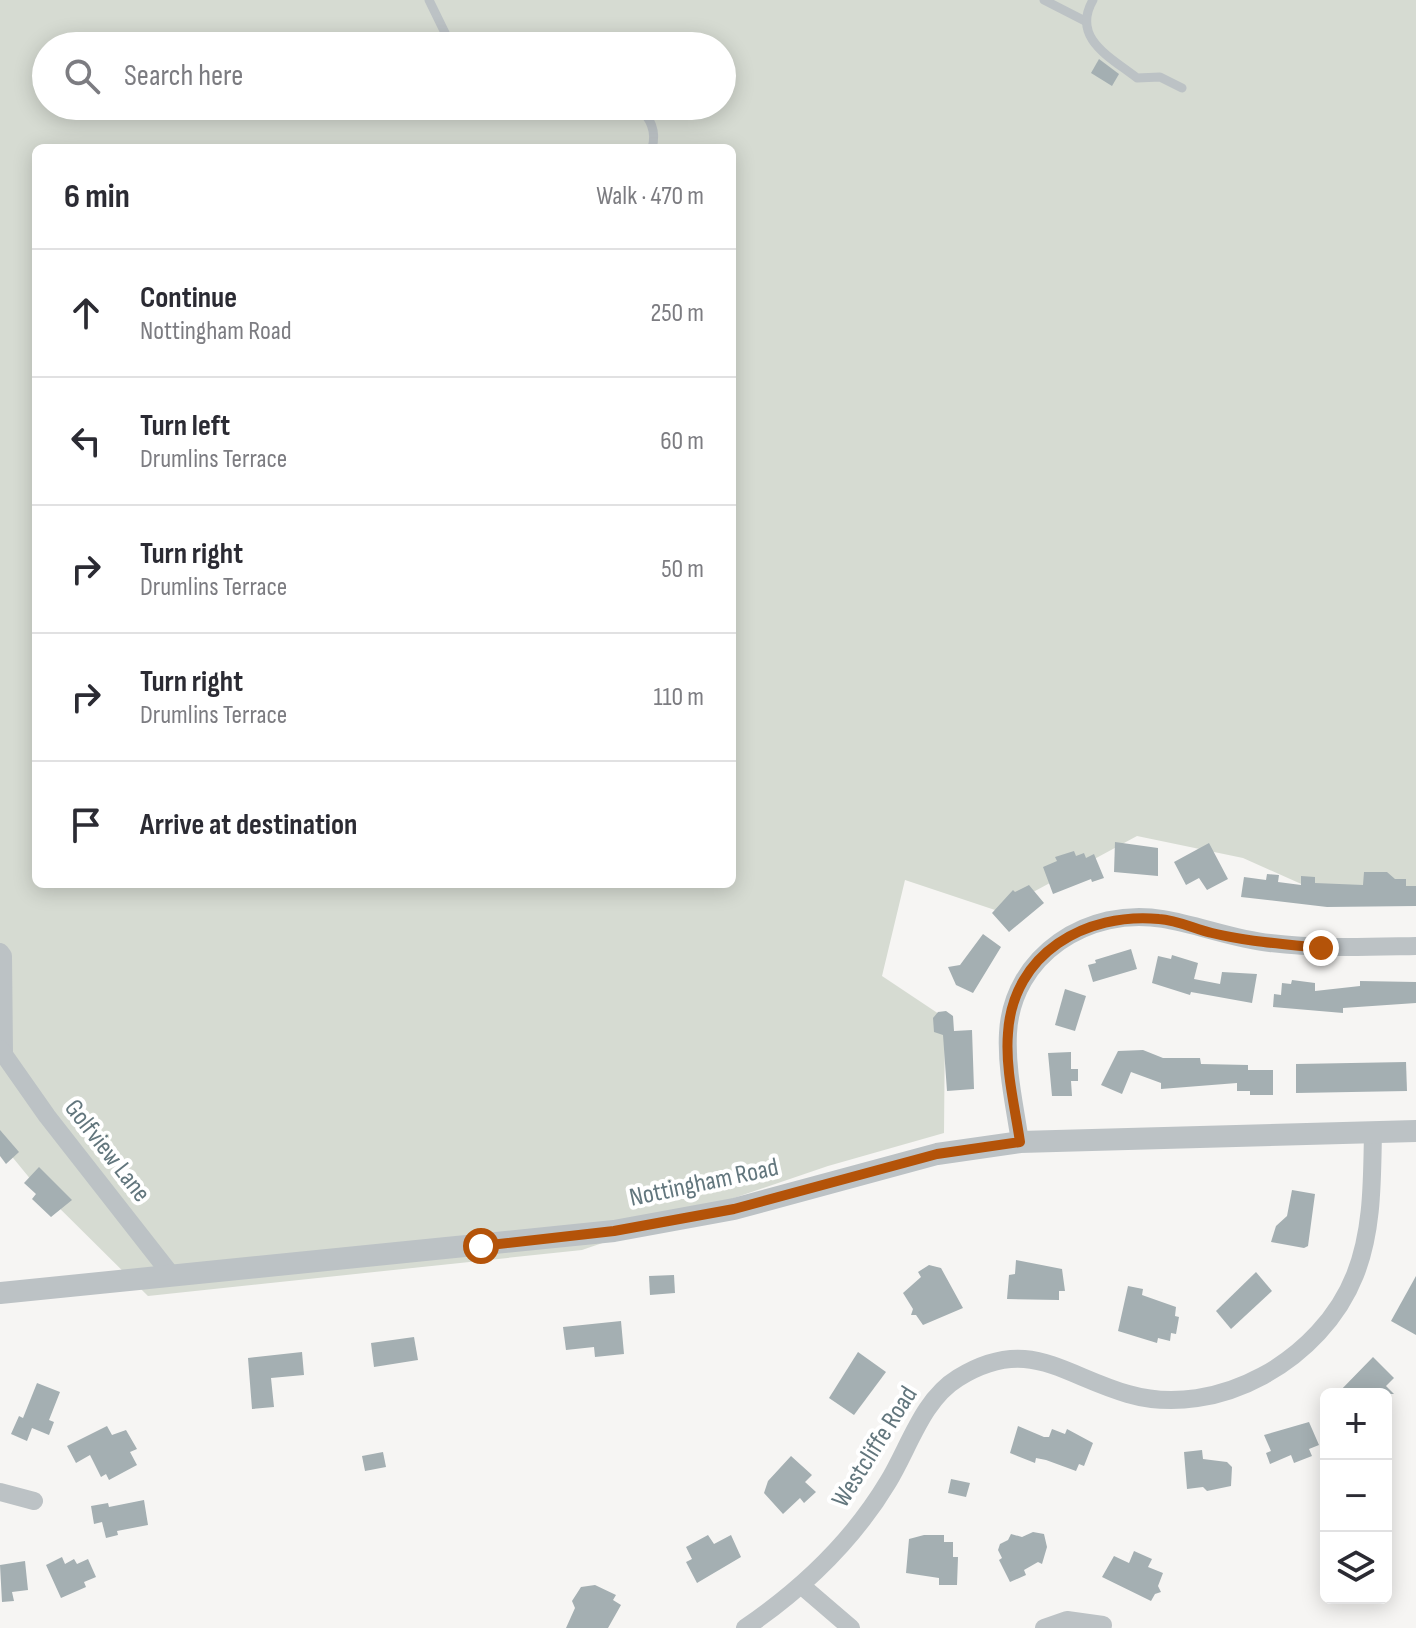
<!DOCTYPE html>
<meta charset="utf-8">
<style>
:root{--surface:#fff;--page:#f2f2f3;--text:#2b2b33;--muted:#7c7c81;--line:#e1e1e2}
body{margin:0;font-family:"Sofia Sans Condensed",sans-serif;background:var(--page);color:var(--text)}
.controls{position:absolute;right:24px;bottom:24px;display:grid;overflow:hidden;border-radius:12px;box-shadow:0 4px 20px #0003}
.controls button{width:72px;height:72px;display:grid;place-items:center;padding:0;border:0;border-bottom:2px solid var(--line);background:var(--surface);color:var(--text);font:40px sans-serif}
.stop{position:absolute;width:24px;height:24px;margin:-18px;border:6px solid #b45309;border-radius:50%;background:#fff}
.stop.end{background:#b45309;border-color:#fff;box-shadow:0 2px 8px #0008}
.list{margin:0;padding:0;list-style:none}
h2{display:flex;justify-content:space-between;align-items:center;height:104px;margin:0;padding:0 32px;font-size:34px}
h2 small{font-size:26px;font-weight:400;color:var(--muted)}
.list li{display:grid;grid-template-columns:52px 1fr auto;gap:24px;align-items:center;box-sizing:border-box;height:128px;padding:0 32px;border-top:2px solid var(--line)}
.list b{display:block;font-size:30px;white-space:nowrap}
.list p{margin:0;font-size:26px;white-space:nowrap;color:var(--muted)}
.list em{font-size:26px;font-style:normal;color:var(--muted)}
.icon{flex:none;width:44px;height:44px;fill:none;stroke:currentColor;stroke-width:2;stroke-linecap:round;stroke-linejoin:round}
.map{position:relative;flex:none;width:1416px;height:1628px;overflow:hidden}
.search{position:absolute;background:var(--surface);box-shadow:0 4px 20px #0003;left:32px;top:32px;width:704px;height:88px;display:flex;align-items:center;gap:20px;box-sizing:border-box;padding:0 28px;border-radius:44px;color:var(--muted);font-size:30px}
.panel{position:absolute;background:var(--surface);box-shadow:0 4px 20px #0003;left:32px;top:144px;width:704px;height:744px;border-radius:12px}
.map>svg:first-child{display:block}
</style>
<div class="map">
<svg width="1416" height="1628" viewBox="0 0 1416 1628">
<rect width="100%" height="100%" fill="#f6f5f3"/>
<path fill="#d6dbd2" fill-rule="evenodd" d="M0,0H1416V896L1317,891L1243,858L1137,836L998,911L905,880L882,976L945,1018L944,1133L828,1166L582,1250L148,1296L32,1181L0,1142ZM46,46H722V106H46ZM36,148H732V884H36Z"/>
<g fill="#a4afb2">
<polygon points="1099,59 1119,74 1112,86 1091,73"/>
<polygon points="1115,842 1158,848 1158,876 1114,872"/>
<polygon points="1209,843 1228,879 1207,890 1199,878 1186,885 1174,862"/>
<polygon points="1074,851 1076,856 1084,853 1086,858 1094,854 1104,878 1092,882 1091,879 1053,894 1043,867 1057,861 1055,857"/>
<polygon points="1364,872 1387,872 1395,879 1406,879 1406,886 1416,886 1416,906 1327,907 1241,897 1244,877 1266,880 1267,874 1279,875 1278,882 1301,885 1301,876 1315,877 1315,883 1363,885"/>
<polygon points="1029,885 1044,903 1009,932 992,913 1013,890 1015,892"/>
<polygon points="983,934 1001,947 973,993 956,985 948,967 960,965"/>
<polygon points="1131,949 1137,969 1093,982 1088,965 1096,963 1095,960"/>
<polygon points="1172,955 1198,963 1194,979 1220,984 1222,972 1257,974 1252,1003 1191,992 1190,995 1152,983 1158,956 1171,959"/>
<polygon points="1292,980 1315,983 1315,991 1360,986 1360,981 1416,982 1416,1003 1343,1008 1343,1013 1273,1007 1274,994 1281,995 1282,983 1291,984"/>
<polygon points="1065,989 1086,996 1075,1031 1055,1025"/>
<polygon points="946,1011 953,1016 954,1031 972,1030 974,1089 947,1091 943,1035 934,1032 933,1018 938,1012"/>
<polygon points="1143,1050 1163,1058 1200,1058 1201,1064 1248,1065 1248,1070 1273,1070 1273,1095 1250,1095 1250,1091 1237,1091 1237,1083 1161,1089 1161,1083 1131,1072 1122,1094 1101,1085 1118,1051"/>
<polygon points="1071,1052 1071,1069 1078,1069 1078,1081 1071,1081 1072,1096 1052,1096 1048,1053"/>
<polygon points="1406,1062 1407,1091 1296,1093 1296,1064"/>
<polygon points="0,1130 19,1152 6,1164 0,1156"/>
<polygon points="39,1167 72,1200 51,1217 32,1199 36,1194 24,1183"/>
<polygon points="1292,1190 1315,1194 1308,1246 1304,1248 1271,1242 1276,1226 1287,1216"/>
<polygon points="1016,1260 1062,1269 1065,1291 1059,1291 1059,1300 1007,1299 1009,1275 1015,1274"/>
<polygon points="929,1265 941,1268 963,1308 923,1325 916,1315 911,1315 913,1309 903,1293 921,1277 918,1272"/>
<polygon points="1256,1272 1272,1291 1231,1329 1216,1311"/>
<polygon points="674,1275 675,1293 650,1295 649,1276"/>
<polygon points="1416,1276 1416,1335 1391,1321"/>
<polygon points="1128,1286 1143,1289 1142,1295 1176,1307 1175,1316 1179,1317 1176,1334 1171,1333 1170,1341 1158,1338 1157,1343 1118,1331"/>
<polygon points="621,1321 624,1354 595,1357 594,1347 566,1350 563,1327"/>
<polygon points="414,1337 418,1360 374,1367 371,1343"/>
<polygon points="302,1352 304,1375 271,1378 274,1407 252,1409 248,1358"/>
<polygon points="858,1352 886,1372 854,1415 829,1398"/>
<polygon points="1373,1357 1394,1378 1386,1386 1394,1394 1337,1394"/>
<polygon points="37,1383 60,1392 49,1420 54,1422 49,1435 32,1428 27,1441 11,1434 19,1416 23,1418"/>
<polygon points="1309,1422 1319,1445 1309,1449 1312,1456 1294,1463 1291,1455 1270,1464 1266,1453 1271,1451 1264,1435"/>
<polygon points="107,1426 112,1435 126,1430 137,1449 130,1452 137,1465 109,1480 106,1474 101,1477 90,1455 76,1463 67,1446"/>
<polygon points="1018,1426 1044,1437 1049,1437 1052,1429 1065,1434 1067,1429 1093,1443 1084,1466 1079,1464 1076,1471 1046,1460 1036,1458 1035,1463 1010,1453"/>
<polygon points="1202,1450 1203,1459 1227,1462 1232,1467 1231,1486 1207,1491 1203,1487 1187,1489 1184,1452"/>
<polygon points="383,1452 386,1467 365,1471 362,1456"/>
<polygon points="791,1456 812,1475 805,1482 816,1492 804,1503 800,1498 783,1514 764,1493 768,1481"/>
<polygon points="951,1479 970,1483 966,1497 948,1493"/>
<polygon points="144,1500 148,1525 117,1531 118,1535 106,1538 102,1522 94,1524 91,1506 108,1503 109,1507"/>
<polygon points="1033,1532 1044,1534 1047,1547 1042,1564 1038,1562 1024,1570 1026,1575 1010,1582 999,1560 1002,1558 998,1550 1000,1544 1008,1540 1011,1534 1022,1537"/>
<polygon points="708,1535 714,1544 731,1535 741,1557 697,1583 686,1562 692,1559 686,1547"/>
<polygon points="924,1535 944,1535 944,1542 953,1542 953,1557 958,1557 957,1585 939,1585 939,1578 906,1573 909,1539"/>
<polygon points="1134,1551 1152,1559 1148,1567 1163,1573 1158,1586 1161,1592 1155,1594 1151,1601 1102,1577 1114,1556 1129,1563"/>
<polygon points="62,1557 65,1564 74,1559 77,1564 88,1559 96,1577 84,1582 86,1587 61,1598 46,1565"/>
<polygon points="25,1561 28,1590 12,1592 14,1601 2,1602 0,1565"/>
<polygon points="595,1585 616,1595 613,1600 621,1605 608,1628 566,1628 575,1608 572,1601 581,1587"/>
</g>
<g fill="none" stroke-linecap="round" stroke-linejoin="round">
<g stroke="#bcc2c5" stroke-width="9">
<polyline points="429,0 447,37 460,46"/>
<polyline points="1044,0 1085,21"/>
<path d="M1093,0C1071,38 1110,57 1137,78L1160,77L1182,88"/>
<path d="M637,106C650,117 657,131 652,148"/>
</g>
<g stroke="#bcc2c5" stroke-width="18">
<polyline points="0,952 3,956 4,1053"/>
<polyline points="0,1049 47,1116 173,1277"/>
<path d="M1020,1142C1015,1107 1006,1069 1008,1033C1012,955 1089,906 1163,919C1199,925 1233,939 1270,943C1319,949 1367,947 1416,946"/>
<polyline points="0,1492 34,1501"/>
<polyline points="802,1586 851,1628"/>
<path d="M745,1628C802,1589 852,1542 888,1482C909,1448 922,1400 958,1378C1028,1335 1062,1375 1128,1394C1218,1420 1322,1359 1355,1275C1373,1230 1372,1179 1373,1131"/>
<polyline points="1044,1628 1067,1620 1103,1625"/>
</g>
<polyline stroke="#bcc2c5" stroke-width="22" points="0,1293 614,1231 734,1209 937,1154 1020,1142 1416,1131"/>
</g>
<g fill="none" stroke-linecap="round" stroke-linejoin="round">
<path stroke="#b45309" stroke-width="10" d="M481,1246L614,1231L734,1209L937,1154L1020,1142C1015,1107 1005,1069 1008,1033C1013,953 1086,912 1159,919C1177,920 1195,929 1212,933C1248,942 1285,944 1321,948"/>
</g>
<g text-anchor="middle" dominant-baseline="central" stroke-width="8" stroke-linejoin="round" paint-order="stroke">
<g font-size="26" fill="#62767d" stroke="#fff">
<text transform="translate(107 1151) rotate(52)">Golfview Lane</text>
<text transform="translate(704 1183) rotate(-12)">Nottingham Road</text>
<text transform="translate(875 1447) rotate(-58)">Westcliffe Road</text>
</g>
</g>
</svg>
<div class="controls">
<button>+</button>
<button>−</button>
<button><svg class="icon" aria-label="layers" viewBox="0 0 24 24"><path d="M12 4l9 5-9 5-9-5zM3 14l9 5 9-5"/></svg></button>
</div>
<div class="stop" style="left:481px;top:1246px"></div>
<div class="stop end" style="left:1321px;top:948px"></div>
<div class="search"><svg class="icon" aria-label="search" viewBox="0 0 24 24"><circle cx="10" cy="10" r="6"/><path d="M15 15l6 6"/></svg>Search here</div>
<section class="panel">
<h2>6 min<small>Walk · 470 m</small></h2>
<ul class="list">
<li><svg class="icon" aria-label="ahead" viewBox="0 0 24 24"><path d="M12 20V5M6 11l6-6 6 6"/></svg><div><b>Continue</b><p>Nottingham Road</p></div><em>250 m</em></li>
<li><svg class="icon" aria-label="left" viewBox="0 0 24 24"><path d="M17 20v-9H6M10 6l-5 5 5 5"/></svg><div><b>Turn left</b><p>Drumlins Terrace</p></div><em>60 m</em></li>
<li><svg class="icon" aria-label="right" viewBox="0 0 24 24"><path d="M7 20v-9h11M14 6l5 5-5 5"/></svg><div><b>Turn right</b><p>Drumlins Terrace</p></div><em>50 m</em></li>
<li><svg class="icon" aria-label="right" viewBox="0 0 24 24"><path d="M7 20v-9h11M14 6l5 5-5 5"/></svg><div><b>Turn right</b><p>Drumlins Terrace</p></div><em>110 m</em></li>
<li><svg class="icon" aria-label="arrive" viewBox="0 0 24 24"><path d="M6 21V4h12l-3 4 3 4H6"/></svg><div><b>Arrive at destination</b></div></li>
</ul>
</section>
</div>
